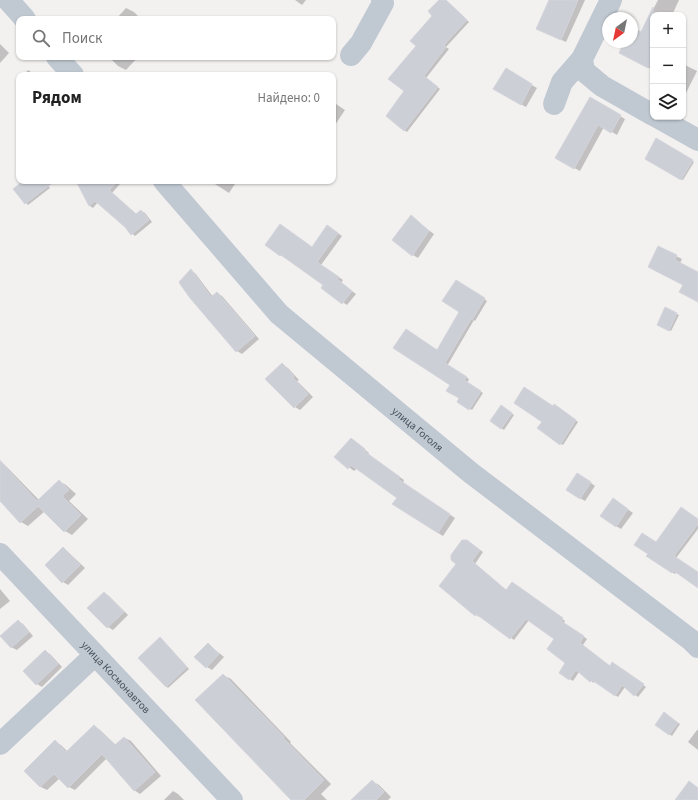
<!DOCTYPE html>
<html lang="ru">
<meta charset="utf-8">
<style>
:root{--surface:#fff;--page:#f6f6f6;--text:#222;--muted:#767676;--line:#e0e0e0}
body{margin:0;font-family:"Source Sans 3",sans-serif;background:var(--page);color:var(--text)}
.controls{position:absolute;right:12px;top:12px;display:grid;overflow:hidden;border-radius:8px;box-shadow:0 1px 3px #0004}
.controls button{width:36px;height:36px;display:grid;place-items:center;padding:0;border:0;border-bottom:1px solid var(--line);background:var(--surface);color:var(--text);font:20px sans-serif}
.compass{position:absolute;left:602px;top:12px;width:36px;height:36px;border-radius:50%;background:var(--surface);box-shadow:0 1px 3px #0004;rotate:213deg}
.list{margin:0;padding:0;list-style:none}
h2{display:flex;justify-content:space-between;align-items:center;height:52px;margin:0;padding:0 16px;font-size:17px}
h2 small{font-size:13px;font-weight:400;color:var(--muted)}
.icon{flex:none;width:22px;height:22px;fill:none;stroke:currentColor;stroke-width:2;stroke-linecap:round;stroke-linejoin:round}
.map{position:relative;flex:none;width:698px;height:800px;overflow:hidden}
.search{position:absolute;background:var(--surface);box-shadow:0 1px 3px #0004;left:16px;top:16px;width:320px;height:44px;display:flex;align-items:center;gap:10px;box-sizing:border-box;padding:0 14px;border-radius:8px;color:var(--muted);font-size:15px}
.panel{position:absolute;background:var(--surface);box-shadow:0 1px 3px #0004;left:16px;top:72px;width:320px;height:112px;border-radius:8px}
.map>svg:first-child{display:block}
</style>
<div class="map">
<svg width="698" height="800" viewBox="0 0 698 800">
<rect width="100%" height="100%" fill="#f3f0f0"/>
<g fill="#0003">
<polygon points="295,0 306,0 302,5"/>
<polygon points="440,0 446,0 469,22 446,47 449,49 426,78 440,89 407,132 404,130 406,91 418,46"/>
<polygon points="550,0 585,0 566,42 542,31"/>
<polygon points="658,0 679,0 673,13 677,15 653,15 653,70 620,52 625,42 632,42 632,29 641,33"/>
<polygon points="126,8 134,12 141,19 116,19"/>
<polygon points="0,44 9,53 0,63"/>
<polygon points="109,57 138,57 126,70 118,66"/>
<polygon points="683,64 697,71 686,93 683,91"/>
<polygon points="28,70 31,72 34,75 24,75"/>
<polygon points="506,70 537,88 526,107 494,89"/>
<polygon points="591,99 625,119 617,135 604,127 580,171 556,158"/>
<polygon points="333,102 345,110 333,128"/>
<polygon points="656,139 694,162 683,180 646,159"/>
<polygon points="25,181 44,181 50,188 28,205 14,189"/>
<polygon points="77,181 117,181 120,184 112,193 137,215 141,211 145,213 152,222 135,236 98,202 93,208 90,206"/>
<polygon points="217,181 237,181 229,193 215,184"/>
<polygon points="411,217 434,234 418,258 413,255"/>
<polygon points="332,229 342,236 321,265 343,280 341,283 356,294 347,305 322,288 324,285 281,255 312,248"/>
<polygon points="676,256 682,259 680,263 698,273 698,301 684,285 654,270"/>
<polygon points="191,271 195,273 213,297 217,293 222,296 259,339 242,354 237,351 223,335"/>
<polygon points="457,281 487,301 475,321 474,320 447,366 469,379 467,383 483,393 472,410 458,401 460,398 451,385 437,352 461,312"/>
<polygon points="666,309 679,315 671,331 658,325"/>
<polygon points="283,365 288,368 299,380 297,381 313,397 300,410 295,407"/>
<polygon points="501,406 514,415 504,430 491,421"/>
<polygon points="557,406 578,422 563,445 561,444 553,407"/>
<polygon points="351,439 369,453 368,455 404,480 403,483 455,518 443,536 438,533 398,497 357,468 354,471 336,457"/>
<polygon points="0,460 39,500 59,481 66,485 76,494 69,501 88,519 72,535 65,531 45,511 28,526 21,522 0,500"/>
<polygon points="583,477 595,486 585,501 580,498"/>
<polygon points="619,503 633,513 621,529 616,526"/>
<polygon points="698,520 698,529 676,558 698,573 698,587 677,572 675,574 647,556 657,543"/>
<polygon points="470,543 483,552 475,564 507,591 516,585 565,621 564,623 587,639 583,645 610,667 616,665 646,687 638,697 625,687 618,697 595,681 594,683 591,681 579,672 573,681 570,679 566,663 555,639 529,620 514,640 480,616 479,617 476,615 441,586 457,564"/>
<polygon points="63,549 68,552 85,568 68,585 63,582"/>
<polygon points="0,589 10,601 0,609"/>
<polygon points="104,593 109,596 128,615 113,630 108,627 89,608"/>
<polygon points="18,621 23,624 33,636 17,650 11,647"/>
<polygon points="162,640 189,669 168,688 166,686"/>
<polygon points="208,644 224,657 212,670 207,667"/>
<polygon points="45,651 50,654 62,667 42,687 37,684"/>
<polygon points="223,675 231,679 291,742 290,743 331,784 321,794 327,800 293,800"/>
<polygon points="667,715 680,724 672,736 669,734"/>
<polygon points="94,726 100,730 116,745 125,738 131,741 161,776 140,794 134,790 107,758 75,790 69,787 60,778 47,790 41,787 25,771 55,742 61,745 68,752"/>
<polygon points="697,730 698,730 698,750 688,742"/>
<polygon points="372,781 379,785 391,797 388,800 352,800"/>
<polygon points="173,791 178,794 184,800 164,800"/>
</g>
<g fill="#cccfd5" stroke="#d4d5dc">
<polygon points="439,0 446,0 467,20 444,45 446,47 424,76 438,87 404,131 386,116 404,91 388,79 416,46 410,41 432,16 428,11"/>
<polygon points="549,0 578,0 561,40 536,29"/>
<polygon points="653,7 653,60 648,68 619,53 624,42 632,42 632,27 641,32"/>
<polygon points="506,68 532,84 521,105 493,89"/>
<polygon points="590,97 621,115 611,133 598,125 574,169 555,158"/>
<polygon points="656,138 693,160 681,180 645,159"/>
<polygon points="23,181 55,181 25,204 13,189"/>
<polygon points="76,181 118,181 109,190 136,214 141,210 149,220 131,235 125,227 95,201 89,206"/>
<polygon points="411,215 429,231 412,256 392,240"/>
<polygon points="280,224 312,247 327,225 338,233 317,262 339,277 337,279 352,291 342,304 321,288 323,285 281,255 280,256 265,245"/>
<polygon points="658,246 677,255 675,260 698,272 698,302 679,292 683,285 648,267"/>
<polygon points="191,269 211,297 217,292 255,336 236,352 190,298 180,284 179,282"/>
<polygon points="456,280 485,298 472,320 471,319 445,363 467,377 464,380 481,391 469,410 457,402 459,398 446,391 450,385 393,348 406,329 437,350 459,312 442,301"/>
<polygon points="665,307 677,313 669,331 657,325"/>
<polygon points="282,363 294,376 293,378 308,394 294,408 265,379"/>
<polygon points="524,387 553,406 554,404 576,420 560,445 537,428 542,422 514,403"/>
<polygon points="501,405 512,413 501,429 490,421"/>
<polygon points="351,438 365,449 364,451 400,477 398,479 450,514 438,533 392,504 397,498 351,465 348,469 334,457"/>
<polygon points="0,461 37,501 59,480 69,490 62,496 81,515 64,532 38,506 20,523 0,501"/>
<polygon points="577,473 591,482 580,499 566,490"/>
<polygon points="613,498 628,509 616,527 600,516"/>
<polygon points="681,507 698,519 698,524 674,556 698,572 698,588 674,571 672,573 646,556 648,554 634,545 642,533 656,542"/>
<polygon points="462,540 467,540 480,550 472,561 506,590 512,582 563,618 561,621 584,636 580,643 610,666 612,662 644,684 634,696 622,685 615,696 592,680 590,682 576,670 569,680 559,673 565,663 547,649 554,639 526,619 510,639 476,614 475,616 439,586 456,564 451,560 451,555"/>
<polygon points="63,547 80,565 62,583 45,565"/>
<polygon points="104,592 124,612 107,628 87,608"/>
<polygon points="18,620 29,632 11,648 0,636"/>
<polygon points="160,637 187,667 166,687 138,658"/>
<polygon points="208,643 219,654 206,668 194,657"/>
<polygon points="45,650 58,664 36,685 23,671"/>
<polygon points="223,674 284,737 283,738 324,780 304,800 291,800 195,700"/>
<polygon points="664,712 678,723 669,735 655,725"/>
<polygon points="94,725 115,745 124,737 155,772 134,791 102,754 68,788 54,774 40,787 24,771 55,740 66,752"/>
<polygon points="372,780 384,792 376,800 351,800"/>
<polygon points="689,781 698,788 698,800 675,800"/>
</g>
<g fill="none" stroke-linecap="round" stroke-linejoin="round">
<g stroke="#c0c9d2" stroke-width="22">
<polyline points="8,0 25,19"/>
<polyline points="611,0 582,59 584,71 602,86 653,115"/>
<polyline points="351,55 361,43 383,3 382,0"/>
<polyline points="57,57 73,75"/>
<polyline points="554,104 562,82 582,59"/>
<polyline points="657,117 698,140"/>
<path id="s1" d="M164,181L279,314L471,473L691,640L698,647"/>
<path id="s2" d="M0,554L232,800"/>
<polyline points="0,744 95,655"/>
</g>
</g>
<g text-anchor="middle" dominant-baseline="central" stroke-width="4" stroke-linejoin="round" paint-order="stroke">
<g font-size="11" fill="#47525e" stroke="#fff">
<text stroke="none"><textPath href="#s1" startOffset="356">улица Гоголя</textPath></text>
<text stroke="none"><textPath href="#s2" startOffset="169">улица Космонавтов</textPath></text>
</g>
</g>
</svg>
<div class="controls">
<button>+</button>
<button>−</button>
<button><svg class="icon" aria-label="layers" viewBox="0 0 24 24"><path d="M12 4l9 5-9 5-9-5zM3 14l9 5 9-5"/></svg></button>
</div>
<svg class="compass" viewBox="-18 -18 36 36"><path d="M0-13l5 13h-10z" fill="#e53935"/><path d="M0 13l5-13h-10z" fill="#767676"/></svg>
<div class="search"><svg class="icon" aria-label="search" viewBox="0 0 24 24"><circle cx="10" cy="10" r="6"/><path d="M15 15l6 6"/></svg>Поиск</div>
<section class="panel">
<h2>Рядом<small>Найдено: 0</small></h2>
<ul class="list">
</ul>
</section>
</div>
